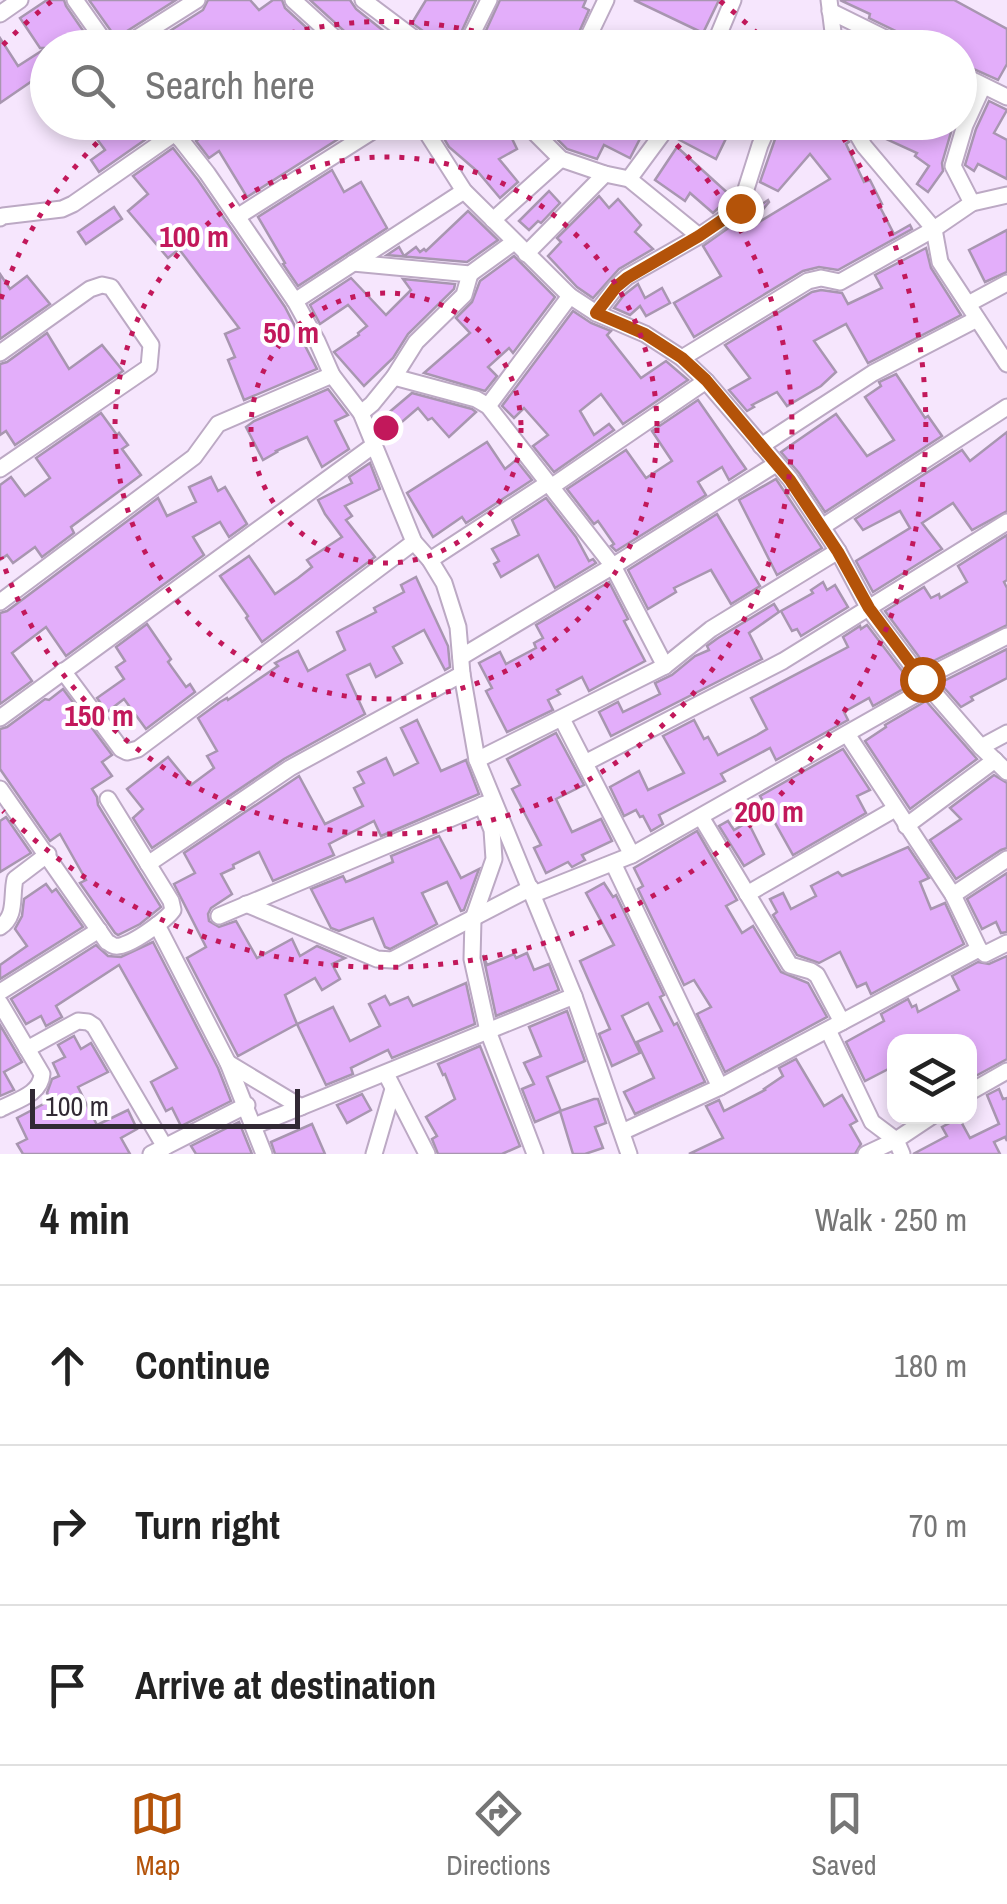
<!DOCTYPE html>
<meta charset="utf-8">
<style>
:root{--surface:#fff;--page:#f6f6f6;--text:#222;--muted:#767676;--line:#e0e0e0;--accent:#b45309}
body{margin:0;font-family:"Archivo Narrow",sans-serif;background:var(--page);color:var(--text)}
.controls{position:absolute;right:30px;bottom:30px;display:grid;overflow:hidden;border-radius:20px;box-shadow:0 5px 15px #0003}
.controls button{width:90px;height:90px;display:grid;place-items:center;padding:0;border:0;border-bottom:2px solid var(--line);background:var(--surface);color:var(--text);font:50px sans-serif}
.scale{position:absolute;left:30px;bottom:25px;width:270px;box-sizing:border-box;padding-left:10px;border:5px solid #312934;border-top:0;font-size:28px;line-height:35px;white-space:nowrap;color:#312934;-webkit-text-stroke:8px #fff;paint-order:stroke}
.stop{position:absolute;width:30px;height:30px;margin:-22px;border:8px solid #b45309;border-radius:50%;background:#fff}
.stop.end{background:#b45309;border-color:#fff;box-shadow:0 2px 10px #0008}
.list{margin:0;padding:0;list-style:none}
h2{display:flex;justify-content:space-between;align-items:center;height:130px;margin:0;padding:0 40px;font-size:42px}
h2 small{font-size:32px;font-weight:400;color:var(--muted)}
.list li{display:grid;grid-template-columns:65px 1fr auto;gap:30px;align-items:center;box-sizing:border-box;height:160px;padding:0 40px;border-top:2px solid var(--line)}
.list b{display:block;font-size:38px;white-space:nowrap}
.list em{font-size:32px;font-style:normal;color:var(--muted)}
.icon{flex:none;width:55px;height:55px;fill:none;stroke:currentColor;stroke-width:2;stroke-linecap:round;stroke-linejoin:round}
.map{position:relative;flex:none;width:1007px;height:1154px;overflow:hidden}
.search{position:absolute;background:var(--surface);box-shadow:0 5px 15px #0003;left:30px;right:30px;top:30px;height:110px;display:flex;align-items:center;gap:25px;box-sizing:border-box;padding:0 35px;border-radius:55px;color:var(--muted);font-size:38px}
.sheet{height:610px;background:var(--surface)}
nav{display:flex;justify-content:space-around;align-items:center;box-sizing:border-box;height:140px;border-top:2px solid var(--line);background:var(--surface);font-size:28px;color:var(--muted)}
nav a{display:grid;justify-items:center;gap:5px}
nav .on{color:var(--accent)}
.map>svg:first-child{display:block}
</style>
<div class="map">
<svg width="1007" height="1154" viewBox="0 0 1007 1154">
<rect width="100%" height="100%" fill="#f6e6fd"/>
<g fill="#e3aefa" stroke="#a896b0" stroke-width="2.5">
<polygon points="47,0 64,0 66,6 95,48 48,48 48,70 0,103 0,38 18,66 46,48 40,48 20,18"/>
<polygon points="89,0 176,0 116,38"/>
<polygon points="208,0 250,0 259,10 273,0 282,0 285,8 320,40 312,48 187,48 184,42 175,48 143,48 203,10"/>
<polygon points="310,0 350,0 356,9 400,44 401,42 408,48 357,48 354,40"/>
<polygon points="426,0 476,0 454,48 438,48 434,39 412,23"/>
<polygon points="500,0 586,0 583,7 589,10 572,48 478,48"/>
<polygon points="634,0 719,0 703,33"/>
<polygon points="840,0 954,0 1007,29 1007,64 998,80 960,63 960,48 916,48 910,38 869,18 870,14"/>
<polygon points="989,101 1007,110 994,133 1007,140 1007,179 978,164 974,171 965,165 976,129"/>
<polygon points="91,122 156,122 159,130 99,172 91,160 105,150 97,139 100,137"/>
<polygon points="215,122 365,122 247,197 219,151 209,158 196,141 211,131"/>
<polygon points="434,122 504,122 517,149 499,159 518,182 500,198 478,172 449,147"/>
<polygon points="540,122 657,122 647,135 643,133 630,158 604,145 597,159 567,149"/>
<polygon points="682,122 734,122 716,159 674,137"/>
<polygon points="781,122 836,122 849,142 846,144 864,182 870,180 882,204 879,205 894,234 910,225 912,229 838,270 819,267 803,271 694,337 674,303 721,276 703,246 768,200 769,202 746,230 830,179 810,154 778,191 760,182"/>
<polygon points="863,122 954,122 942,163 943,171 928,192 917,184 929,166 915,156 917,153 886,139 887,137 869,132"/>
<polygon points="677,147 731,196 713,213 690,193 685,201 655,180"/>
<polygon points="173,148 198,180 285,307 317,369 244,400 228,360 235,357 225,334 239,328 179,249 168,258 128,211 148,194 133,176"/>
<polygon points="332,170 344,192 361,182 387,228 298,286 283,264 285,263 258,217"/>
<polygon points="549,191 560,203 541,223 538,221 529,230 519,221"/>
<polygon points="599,196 609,208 618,199 641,225 635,232 653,249 619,269 593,298 577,287 548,256 561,242 557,238"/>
<polygon points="114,207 122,219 86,244 78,232"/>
<polygon points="468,211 498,240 467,262 387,255 399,247 404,256 416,247 420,252 424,249 426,251"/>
<polygon points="1007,230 1007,272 985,282 969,250"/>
<polygon points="926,248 931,268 961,315 868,363 846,324 814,341 836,372 821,386 787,406 777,392 752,405 754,407 747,411 729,390 750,378 725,345 812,292 821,290 842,293 848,304 882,288 875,275"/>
<polygon points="514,256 555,297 513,353 509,348 488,367 497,376 485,391 424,373 470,333 456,318 472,302 480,281"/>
<polygon points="0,274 10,289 27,276 50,304 0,339"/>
<polygon points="351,278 386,315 411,290 403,279 455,284 454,289 408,334 393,358 364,386 334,352 359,335 358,333 367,326 348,305 320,324 310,305"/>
<polygon points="638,284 645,298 662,288 670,303 646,316 640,306 630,315 614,308 624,295"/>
<polygon points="573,311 591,323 611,331 607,335 641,378 666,361 688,380 623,424 601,394 580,411 594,435 609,424 614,430 554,472 533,446 548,435 524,408 514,418 502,406"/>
<polygon points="47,333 69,369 102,345 123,371 15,445 6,431 0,435 0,364 7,362"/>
<polygon points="896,374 925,418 928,416 942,436 825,512 799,473 781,452 836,414 867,456 894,440 865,397 881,386 879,382"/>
<polygon points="328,389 348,415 335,421 349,449 322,467 307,437 276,451 277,452 263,460 246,427 254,421"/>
<polygon points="412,393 472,409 476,412 449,437 432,418 428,420 418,408 396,427 386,415"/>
<polygon points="698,400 746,469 729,480 722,467 698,482 706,495 616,551 611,546 614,544 598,521 594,524 567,489 626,450 646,478 672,461 652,431"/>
<polygon points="101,413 117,435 119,433 128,445 122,449 141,475 71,527 74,533 42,557 35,547 13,563 7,555 0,560 0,485 11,477 25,496 50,478 36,458"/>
<polygon points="1007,432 1007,511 972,530 953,503 922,523 942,549 873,592 856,561 910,528 900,511 863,530 855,519 962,450 970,461"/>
<polygon points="487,442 505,469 516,460 532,480 466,523 462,517 433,537 407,493"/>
<polygon points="370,463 380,489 345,506 352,516 346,520 375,557 262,642 246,618 248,616 220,576 249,556 275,594 298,578 312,567 307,560 342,537 325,514 318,500 352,483 349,477"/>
<polygon points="211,477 218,491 225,487 247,524 229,537 220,522 193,537 204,555 66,656 46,627 12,653 32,681 0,704 0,613 7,611 158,498 167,516 196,502 189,487"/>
<polygon points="776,479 822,548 777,575 739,500"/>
<polygon points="546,498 576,537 589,561 593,559 596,563 555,588 538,555 501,577 494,564 499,561 492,549 519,535 512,520"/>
<polygon points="717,514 760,586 731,604 711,570 674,588 676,592 648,609 628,570"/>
<polygon points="1007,535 1007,580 1004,582 1007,588 1007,625 925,665 885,611 924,587 931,598 939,594 940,598 967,582 958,566"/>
<polygon points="416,577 448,646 450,667 445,670 424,630 393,647 402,663 376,677 370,664 347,675 365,714 284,759 152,848 133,818 143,809 127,789 168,757 191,785 214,768 207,756 217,751 198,718 220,702 227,698 228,700 278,666 275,663 298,651 308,671 345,650 337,632 376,612 374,608 404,592 401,585"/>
<polygon points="609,582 628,619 624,621 645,661 589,691 582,677 557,690 560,694 548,700 553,710 507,732 486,691 492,688 479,663 500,652 506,664 536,648 534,643 543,638 536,625"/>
<polygon points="823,582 827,590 835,585 848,607 801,636 797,629 792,631 781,611 813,593 811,590"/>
<polygon points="774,604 779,612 749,633 762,659 611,736 599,712 618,702 623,712 660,694 655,683 672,675 695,656 709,650 707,646 718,638"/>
<polygon points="147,624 171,659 168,662 186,687 190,684 195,692 146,729 124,699 107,712 97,698 124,679 116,667 125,661 116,647"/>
<polygon points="867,625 912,684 873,706 869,698 844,712 848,720 776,760 770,748 721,774 725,781 659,815 663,824 651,831 643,816 640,817 636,810 624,816 610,787 639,771 648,790 684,773 663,736 694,720 704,739 708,737 718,755 757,735 767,729 751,698 848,647 843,637 860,626 861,629"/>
<polygon points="1007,649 1007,678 971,697 973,700 961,707 940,683"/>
<polygon points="63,689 112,755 102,762 112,776 92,789 97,797 98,805 161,907 140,924 118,935 115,933 80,883 86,880 60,834 50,841 0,769 0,729 7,727 45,699 49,700"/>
<polygon points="926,701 977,759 910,809 865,741 886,727 885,725"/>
<polygon points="417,720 441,771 466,760 479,794 381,836 374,821 329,844 334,855 273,881 259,852 233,865 234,868 221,874 232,894 211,908 208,914 209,921 219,927 236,921 257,958 292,939 300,956 317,946 345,958 332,964 340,979 322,990 315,978 285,995 297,1024 238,1056 187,958 206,947 174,884 195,873 184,853 299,776 325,824 363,806 354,788 364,783 358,772 386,758 394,775 418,763 401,728"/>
<polygon points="556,733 584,785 556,799 572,832 601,819 612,841 582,855 585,860 572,867 568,862 546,873 534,848 541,845 512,789 520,785 507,759"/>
<polygon points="843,749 870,790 857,796 866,813 793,855 760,796"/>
<polygon points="994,775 1007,783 1007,848 1001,850 956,879 930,840 961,819 950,808"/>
<polygon points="6,817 31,853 0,872 0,821"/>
<polygon points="728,821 734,830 748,822 764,854 744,866 719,826"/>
<polygon points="697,831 737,900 726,906 742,933 753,926 781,972 808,983 827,1017 725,1072 697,1014 711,1007 694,980 684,985 638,889 643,886 634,868"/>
<polygon points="439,836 461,878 479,869 464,910 461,911 447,882 422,893 437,924 390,949 385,947 373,918 339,931 331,928 311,889 343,876 346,882 351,880 393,862 391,856"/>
<polygon points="908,847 929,878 920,882 931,909 945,903 964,944 871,994 866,983 857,987 840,952 819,963 797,955 773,915 777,912 770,899 783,893 791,909 816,896 811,886 838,872 842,876"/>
<polygon points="1007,873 1007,932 1001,933 996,922 982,929 967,899"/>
<polygon points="604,883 613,897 616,895 664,995 660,997 674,1025 677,1023 705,1082 635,1114 624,1092 654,1078 637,1042 662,1031 648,1003 622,1016 640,1053 612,1066 599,1034 610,1029 580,961 614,945 586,893"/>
<polygon points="46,884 52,892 56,889 83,927 0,979 0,965 27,946 15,929 22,916 24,899"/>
<polygon points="153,942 218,1068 231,1101 181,1126 172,1108 166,1111 151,1082 177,1068 119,965 56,1006 62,1017 46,1026 41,1016 26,1024 11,999 96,945 108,956 121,957"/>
<polygon points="527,953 534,970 549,964 559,990 496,1016 483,955 487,965 514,954 516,958"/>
<polygon points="1007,956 1007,1059 970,1079 970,1042 894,1042 894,1066 865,1081 846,1042 884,1021 881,1014 908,999 912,1007 916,1005 918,1012 959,990 952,976 978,962 989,964"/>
<polygon points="466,983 475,1024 392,1058 388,1050 351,1068 353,1074 326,1085 297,1024 333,1007 350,1041 380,1026 369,1004 385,996 390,1005 408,997 413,1006"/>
<polygon points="567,1011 585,1061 547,1077 561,1111 535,1122 522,1089 534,1084 524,1063 541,1056 529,1027"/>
<polygon points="0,1025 22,1062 4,1072 14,1090 0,1096"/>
<polygon points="74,1036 81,1049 91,1043 108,1072 78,1087 97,1125 128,1110 137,1129 121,1138 130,1154 23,1154 17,1144 27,1139 17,1118 51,1100 47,1093 52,1079 59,1076 53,1063 65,1057 58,1045"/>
<polygon points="480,1046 520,1146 502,1154 438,1154 432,1139 437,1136 426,1117 455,1099 445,1074 443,1075 438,1064"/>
<polygon points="796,1059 824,1106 842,1095 857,1121 850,1125 861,1144 855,1154 689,1154 723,1138 706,1106 719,1100 724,1111 765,1090 764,1089 783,1076 779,1068"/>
<polygon points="999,1089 1003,1099 1007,1098 1007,1141 1005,1137 994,1142 1000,1154 913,1154 947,1136 942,1127 959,1118 970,1138 999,1124 987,1095"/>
<polygon points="362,1094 371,1110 347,1123 337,1105"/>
<polygon points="594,1099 598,1099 606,1123 595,1127 603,1148 585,1154 573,1154 560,1111"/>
<polygon points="239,1122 252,1154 196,1154 191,1146"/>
<polygon points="312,1124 325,1154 275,1154 271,1142"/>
</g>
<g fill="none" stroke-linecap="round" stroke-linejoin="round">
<defs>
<g id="minor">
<polyline points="75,0 109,48"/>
<polyline points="293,0 346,48"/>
<polyline points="363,0 427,48"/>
<polyline points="829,0 835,48"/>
<polyline points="830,11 905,48"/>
<polyline points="0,14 20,0"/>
<polyline points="121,48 197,0"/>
<polyline points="465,48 489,0"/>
<polyline points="583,48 606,0"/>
<polyline points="713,48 733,0"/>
<polyline points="804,48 806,43 834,44"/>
<polyline points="960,74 1007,97"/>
<polyline points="167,122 207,173 295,301 317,341 332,375 361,413 414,542 430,560 444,583 458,627 462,674 477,760 574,996 629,1154"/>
<polyline points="420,122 464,191 570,296 596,313 645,334 682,358 706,381 790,479 838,551 869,609 922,679 981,747 1007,772"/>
<polyline points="524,122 561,159 605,174 629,179 699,236"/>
<polyline points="850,122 864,146 934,229 940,262 1007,364"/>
<polyline points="179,138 204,122"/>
<polyline points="629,179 671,122"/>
<polyline points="972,203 953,166 965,125 983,86"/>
<polyline points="237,217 387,122"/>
<polyline points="0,218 3,216 62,209 73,204 175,133"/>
<polyline points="493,220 561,159"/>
<polyline points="526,254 605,174"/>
<polyline points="353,263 470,274 514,242"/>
<polyline points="295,301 464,191"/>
<polyline points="968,304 1007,283"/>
<polyline points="596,313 616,287 627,277 699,236 740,208 760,145 770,122"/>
<polyline points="0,353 90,289 102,285 111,287 151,345 149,367 0,469"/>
<polyline points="682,358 808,281 821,278 840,282 934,229 972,203 1007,195"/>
<polyline points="394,377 476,399 488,406 613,566 665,666"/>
<polyline points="488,406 570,296"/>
<polyline points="361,413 372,404 394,377 416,342 464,295 470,274"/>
<polyline points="761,446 873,373 977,319"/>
<polyline points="551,487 706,381"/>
<polyline points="822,527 1007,407"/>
<polyline points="430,560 548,483"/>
<polyline points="0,602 194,457 218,424 332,375"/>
<polyline points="461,657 613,566 776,464"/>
<polyline points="63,671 121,749 127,752 138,749 414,542"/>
<polyline points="922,679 1007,636"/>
<polyline points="0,718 374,445"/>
<polyline points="847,734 953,895 979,949 985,954 1007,943"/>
<polyline points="981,747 1007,733"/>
<polyline points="477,760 665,666 711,629 838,551"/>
<polyline points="585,763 783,661 1007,522"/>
<path d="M0,789L107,942C110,943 112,946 115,946C127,949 166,920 173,910L171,901L108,799"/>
<polyline points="482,805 492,830 494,859 473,919 472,959 488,1031 535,1154"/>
<polyline points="701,817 790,965 811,971 817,975 842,1022"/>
<polyline points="906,826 995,760"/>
<polyline points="632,855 929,687"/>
<polyline points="613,863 720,1087"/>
<polyline points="148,864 290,768 462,674"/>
<polyline points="534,894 632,855 562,719"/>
<polyline points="747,894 895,809"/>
<polyline points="953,895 1007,859"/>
<polyline points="246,904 377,959 392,960 531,888"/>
<polyline points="219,916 490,802"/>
<polyline points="157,925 228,1063 264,1154"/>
<path d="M0,927C17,916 11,897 15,879L48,854"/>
<polyline points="0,992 99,930"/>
<path d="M0,1003L42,1074C41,1094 17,1100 0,1109"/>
<polyline points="828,1030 872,1122 896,1140 866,1154"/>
<polyline points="27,1049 78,1021 88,1022 94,1026 165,1147"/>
<polyline points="228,1063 301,1107"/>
<polyline points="386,1074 427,1154"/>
<polyline points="970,1092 1007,1071"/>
<polyline points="254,1126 574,996"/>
<polyline points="622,1132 720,1087 979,949"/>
<polyline points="151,1154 247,1105"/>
<polyline points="374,1154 393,1089"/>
<polyline points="902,1154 896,1140 932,1116"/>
</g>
</defs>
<use href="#minor" stroke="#bca9c4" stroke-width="19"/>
<use href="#minor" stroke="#fff" stroke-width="15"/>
</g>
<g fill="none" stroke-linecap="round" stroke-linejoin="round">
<polyline stroke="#b45309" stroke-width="12" points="740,208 699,236 627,278 616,287 596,313 645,334 682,358 706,380 790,480 838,552 869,608 922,679"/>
</g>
<g fill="none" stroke="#c2185b" stroke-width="5" stroke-dasharray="5 10">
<circle cx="386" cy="428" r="135"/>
<circle cx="386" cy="428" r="271"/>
<path d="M1 299A406 406 0 0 1 117 124M247 46A406 406 0 0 1 525 46M655 124A406 406 0 1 1 1 557"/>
<path d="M3 45A542 542 0 0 1 52 1M720 1A542 542 0 0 1 769 45M835 125A542 542 0 0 1 3 811"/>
</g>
<circle cx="386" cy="428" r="15" fill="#c2185b" stroke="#fff" stroke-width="5"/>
<g font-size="30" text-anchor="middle" font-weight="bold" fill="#c2185b" stroke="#fff" stroke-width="8" stroke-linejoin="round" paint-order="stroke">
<text x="194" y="247">100 m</text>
<text x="291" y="343">50 m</text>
<text x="99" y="726">150 m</text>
<text x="769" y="822">200 m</text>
</g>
</svg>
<div class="controls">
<button><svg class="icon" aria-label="layers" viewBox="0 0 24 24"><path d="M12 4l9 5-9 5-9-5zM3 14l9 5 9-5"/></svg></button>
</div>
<div class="scale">100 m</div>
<div class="stop" style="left:922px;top:679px"></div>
<div class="stop end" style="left:740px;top:208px"></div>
<div class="search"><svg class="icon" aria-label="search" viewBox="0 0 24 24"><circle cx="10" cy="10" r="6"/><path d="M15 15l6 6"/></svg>Search here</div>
</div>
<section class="sheet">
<h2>4 min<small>Walk · 250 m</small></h2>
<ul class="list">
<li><svg class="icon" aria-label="ahead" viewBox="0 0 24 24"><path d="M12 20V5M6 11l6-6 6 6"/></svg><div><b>Continue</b></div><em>180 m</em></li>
<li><svg class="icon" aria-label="right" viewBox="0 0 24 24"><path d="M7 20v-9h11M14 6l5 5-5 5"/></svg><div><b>Turn right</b></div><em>70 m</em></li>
<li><svg class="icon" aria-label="arrive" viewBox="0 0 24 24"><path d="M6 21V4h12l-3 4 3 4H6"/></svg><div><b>Arrive at destination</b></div></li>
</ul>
</section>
<nav>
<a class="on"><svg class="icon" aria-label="map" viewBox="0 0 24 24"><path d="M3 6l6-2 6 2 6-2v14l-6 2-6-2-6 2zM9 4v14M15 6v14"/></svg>Map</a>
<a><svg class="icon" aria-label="directions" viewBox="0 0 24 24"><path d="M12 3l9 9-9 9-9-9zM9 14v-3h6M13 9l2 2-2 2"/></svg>Directions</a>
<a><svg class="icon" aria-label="saved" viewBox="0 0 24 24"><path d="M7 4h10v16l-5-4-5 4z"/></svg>Saved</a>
</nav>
